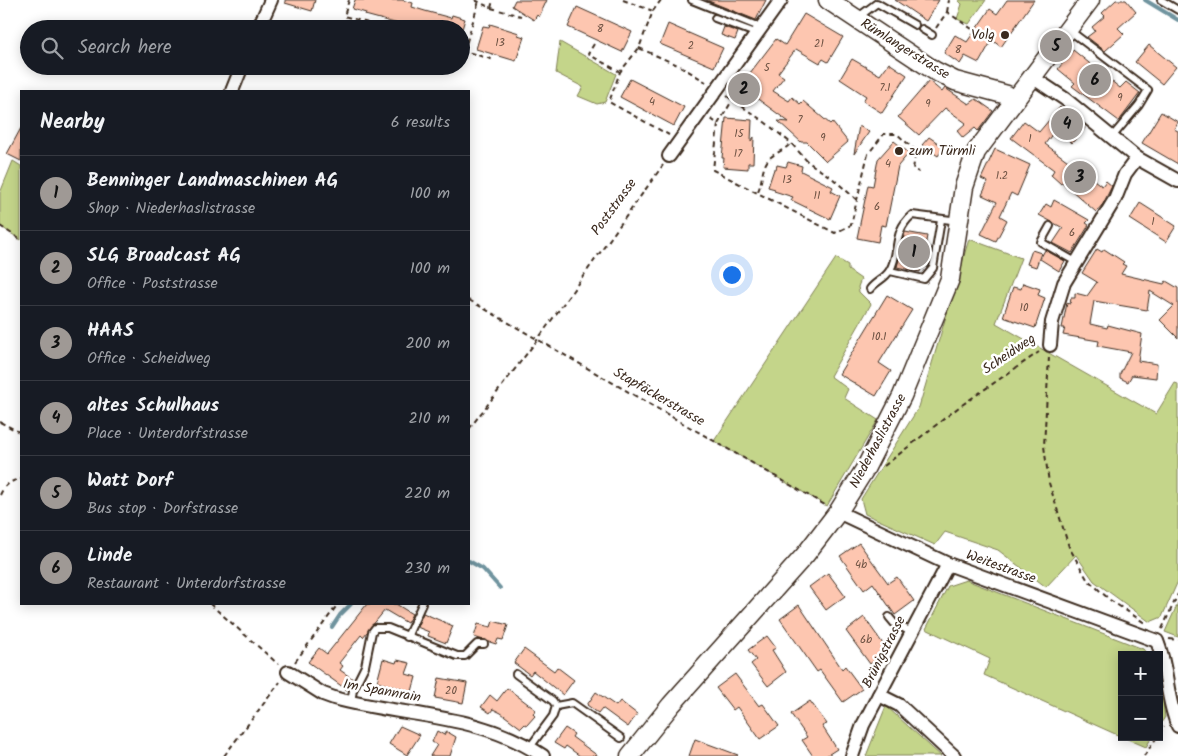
<!DOCTYPE html>
<meta charset="utf-8">
<style>
:root{--surface:#171b24;--page:#242831;--text:#f1f3f6;--muted:#9ea1a6;--line:#363941;--accent:#9f9995}
body{margin:0;font-family:Kalam,sans-serif;background:var(--page);color:var(--text)}
.controls{position:absolute;right:15px;bottom:15px;display:grid;overflow:hidden;border-radius:0px;box-shadow:0 2px 12px #0003}
.controls button{width:45px;height:45px;display:grid;place-items:center;padding:0;border:0;border-bottom:1px solid var(--line);background:var(--surface);color:var(--text);font:25px sans-serif}
.you{position:absolute;left:731px;top:274px;width:18px;height:18px;margin:-12px;border:4px solid #fff;border-radius:50%;background:#1a73e8;box-shadow:0 0 0 8px #1a73e833}
.badge{display:grid;place-items:center;width:32px;height:32px;border-radius:50%;background:var(--accent);color:#111;font-size:16px;font-weight:700}
.pin{position:absolute;translate:-50% -50%;border:2px solid #fff;box-shadow:0 1px 5px #0006}
.list{margin:0;padding:0;list-style:none}
h2{display:flex;justify-content:space-between;align-items:center;height:65px;margin:0;padding:0 20px;font-size:21px}
h2 small{font-size:16px;font-weight:400;color:var(--muted)}
.list li{display:grid;grid-template-columns:32px 1fr auto;gap:15px;align-items:center;box-sizing:border-box;height:75px;padding:0 20px;border-top:1px solid var(--line)}
.list b{display:block;font-size:19px;white-space:nowrap}
.list p{margin:0;font-size:16px;white-space:nowrap;color:var(--muted)}
.list em{font-size:16px;font-style:normal;color:var(--muted)}
.icon{flex:none;width:28px;height:28px;fill:none;stroke:currentColor;stroke-width:2;stroke-linecap:round;stroke-linejoin:round}
.map{position:relative;flex:none;width:1178px;height:756px;overflow:hidden}
.search{position:absolute;background:var(--surface);box-shadow:0 2px 12px #0003;left:20px;top:20px;width:450px;height:55px;display:flex;align-items:center;gap:12px;box-sizing:border-box;padding:0 18px;border-radius:28px;color:var(--muted);font-size:19px}
.panel{position:absolute;background:var(--surface);box-shadow:0 2px 12px #0003;left:20px;top:90px;width:450px;height:515px;border-radius:0px}
.map>svg:first-child{display:block}
</style>
<div class="map">
<svg width="1178" height="756" viewBox="0 0 1178 756">
<rect width="100%" height="100%" fill="#fff"/>
<filter id="ink" filterUnits="userSpaceOnUse"><feTurbulence type="fractalNoise" baseFrequency=".02" numOctaves="2"/><feDisplacementMap in="SourceGraphic" scale="10" xChannelSelector="R" yChannelSelector="G"/><feConvolveMatrix kernelMatrix="1 2 1 2 8 2 1 2 1" color-interpolation-filters="sRGB"/></filter>
<g filter="url(#ink)">
<g fill="#c4d58a" stroke="#808054">
<polygon points="958,0 986,0 969,24 957,19 962,4"/>
<polygon points="560,42 616,74 605,102 597,104 578,96 583,87 556,73"/>
<polygon points="13,161 21,166 21,240 0,226 0,193"/>
<polygon points="969,239 1021,258 996,323 1156,414 1175,383 1178,384 1178,581 1162,617 1150,622 1094,581 1076,555 1046,587 998,550 945,532 935,545 865,514 861,499 919,407"/>
<polygon points="836,258 848,265 848,270 861,279 858,287 859,292 871,304 830,376 848,389 844,398 878,420 827,506 714,441"/>
<polygon points="966,580 1143,649 1148,655 1122,655 1122,737 984,675 990,659 926,629 948,586"/>
<polygon points="1178,603 1178,637 1165,632"/>
<polygon points="1159,670 1165,717 1159,726"/>
<polygon points="886,706 941,756 866,756"/>
<polygon points="1123,737 1152,737 1146,747"/>
</g>
<g fill="none" stroke-linecap="round" stroke-linejoin="round">
<g stroke="#70949f" stroke-width="4">
<polyline points="1145,0 1178,20"/>
<polyline points="469,561 483,569 500,588"/>
<polyline points="332,627 340,615 351,604"/>
</g>
</g>
<g fill="#fdc6b0" stroke="#3b2a1e">
<polygon points="285,0 315,0 312,11 285,3"/>
<polygon points="355,0 402,0 413,3 412,7 425,11 451,18 452,15 465,19 462,29 406,29 406,26 365,15 366,13 352,9"/>
<polygon points="515,0 547,0 539,17 537,15 534,20 512,6"/>
<polygon points="706,0 766,0 756,20"/>
<polygon points="895,0 939,0 926,21"/>
<polygon points="1007,0 1034,0 1001,47 992,40 979,63 965,56 960,64 944,53 955,35 967,42 990,9 997,14"/>
<polygon points="1116,0 1126,0 1136,12 1118,28 1124,34 1105,51 1087,37 1095,31 1092,27 1105,16 1102,13"/>
<polygon points="577,7 632,32 622,52 568,27"/>
<polygon points="804,14 843,37 828,62 823,59 820,63 796,49 778,73 784,77 773,91 789,101 792,97 800,104 803,101 830,124 832,122 848,142 826,161 807,142 801,142 778,121 789,122 740,86 776,39 785,45"/>
<polygon points="490,24 519,33 518,35 524,37 516,61 476,49 483,26 489,27"/>
<polygon points="668,24 723,48 714,67 660,44"/>
<polygon points="724,27 738,32 735,40 721,35"/>
<polygon points="1149,45 1176,67 1162,84 1135,62"/>
<polygon points="1073,50 1120,88 1126,82 1140,93 1119,121 1072,86 1075,83 1058,69"/>
<polygon points="852,59 880,75 889,63 907,75 882,113 863,101 866,96 840,79"/>
<polygon points="630,79 684,107 674,126 620,97"/>
<polygon points="929,81 942,92 945,88 969,104 976,99 993,111 978,131 975,128 963,138 957,131 966,123 945,108 919,135 898,117"/>
<polygon points="1060,107 1085,128 1072,143 1056,129 1045,144 1102,186 1106,181 1112,186 1103,204 1096,212 1062,182 1061,184 1051,175 1054,170 1011,138 1024,121 1039,132"/>
<polygon points="1161,112 1178,122 1174,129 1178,131 1178,164 1142,143"/>
<polygon points="726,118 752,120 751,141 754,137 753,163 748,163 748,169 723,167 724,158 722,158"/>
<polygon points="859,126 869,132 854,154"/>
<polygon points="21,128 21,161 7,154"/>
<polygon points="929,137 944,147 938,156 922,145"/>
<polygon points="894,141 909,153 898,166 886,226 881,225 878,242 857,238 868,185 873,186 878,159"/>
<polygon points="995,149 1030,165 1017,196 1011,193 1000,216 1007,220 996,241 981,234 997,202 982,195 988,182 981,179"/>
<polygon points="788,162 802,166 801,171 833,187 831,191 840,196 830,219 791,200 793,197 774,191 775,189 768,187 774,169 776,169 777,165 786,167"/>
<polygon points="1054,200 1089,220 1086,223 1089,225 1072,253 1053,243 1063,228 1039,215 1046,204 1051,207"/>
<polygon points="1140,203 1176,226 1166,242 1130,219"/>
<polygon points="905,232 927,236 920,272 897,267"/>
<polygon points="1097,249 1102,252 1104,249 1124,262 1122,264 1126,266 1121,274 1164,284 1166,281 1178,288 1178,338 1160,320 1174,306 1150,291 1147,310 1094,301 1090,324 1107,328 1108,325 1142,334 1138,361 1157,364 1156,378 1132,375 1128,382 1120,378 1120,374 1131,352 1098,346 1099,341 1063,335 1065,328 1062,328 1067,303 1070,304 1071,298 1075,298 1075,293 1087,296 1097,282 1082,273"/>
<polygon points="1032,250 1041,253 1036,267 1027,264"/>
<polygon points="1045,250 1065,261 1059,271 1040,259"/>
<polygon points="1023,283 1040,289 1038,295 1045,298 1035,328 1003,317 1013,287 1021,289"/>
<polygon points="887,295 912,310 879,363 891,371 876,396 839,374"/>
<polygon points="859,543 888,583 897,577 914,601 895,615 873,583 864,590 840,556"/>
<polygon points="828,573 845,596 826,610 809,587"/>
<polygon points="367,604 396,604 412,614 407,623 385,610 363,637 361,635 339,663 343,666 340,670 353,679 347,690 308,662 319,648 327,654"/>
<polygon points="799,605 842,669 845,666 862,689 843,702 820,670 817,672 780,619"/>
<polygon points="423,613 453,626 446,643 428,636 429,632 417,627"/>
<polygon points="864,617 888,651 870,664 846,631"/>
<polygon points="493,621 508,625 503,640 498,639 496,644 474,637 478,624 491,627"/>
<polygon points="767,636 776,648 772,650 786,672 768,686 751,664 756,660 748,650"/>
<polygon points="524,649 554,671 557,667 574,680 563,695 533,671 530,675 514,663"/>
<polygon points="383,659 396,663 397,660 410,663 406,674 416,677 411,695 401,692 402,689 377,682"/>
<polygon points="735,674 759,706 763,704 779,726 760,739 737,707 733,710 716,688"/>
<polygon points="439,678 467,683 463,703 435,698"/>
<polygon points="507,688 536,710 533,714 535,716 527,725 525,724 521,728 501,713 493,709 490,713 481,707 490,695 497,701"/>
<polygon points="596,692 616,706 620,701 637,714 628,727 602,708 598,713 587,705"/>
<polygon points="810,701 827,724 822,726 837,749 826,756 813,756 802,740 807,737 791,714"/>
<polygon points="400,726 420,735 407,755 389,744"/>
<polygon points="565,728 574,734 572,737 598,756 580,756 566,746 564,749 554,743"/>
<polygon points="437,731 444,735 446,731 456,737 450,756 430,756 437,745 432,742"/>
<polygon points="695,739 738,755 737,756 689,756"/>
</g>
<g fill="none" stroke-linecap="round" stroke-linejoin="round">
<defs>
<g id="lane">
<polyline points="692,0 762,28"/>
<polyline points="1161,0 1178,10"/>
<polyline points="715,18 758,34"/>
<polyline points="857,18 877,3 915,25"/>
<polyline points="922,29 932,35"/>
<polyline points="1069,30 1148,90 1139,105 1112,137"/>
<polyline points="1050,226 1041,242 1076,262"/>
<polyline points="890,271 924,279 933,268 941,220"/>
<path d="M870,289C876,281 885,279 890,270C901,250 892,232 912,215L959,221"/>
<polyline points="889,617 894,623 911,632"/>
<polyline points="407,637 422,604"/>
<polyline points="516,674 553,701 556,706 553,716 530,747"/>
<polyline points="351,702 353,690 365,666 372,632 375,628 388,628 457,656 465,656 477,644 484,644"/>
<polyline points="556,706 572,703 621,738"/>
</g>
<g id="street">
<polyline points="258,29 271,0"/>
<polyline points="1032,77 1065,99 1137,158 1178,181"/>
<polyline points="232,91 242,66"/>
<polyline points="669,156 781,0"/>
<polyline points="1050,345 1052,322 1064,283 1115,199 1125,174 1137,158"/>
<path d="M838,512L948,564L1157,641C1168,668 1166,699 1178,726"/>
<path d="M288,672L323,694L334,698C407,718 477,712 543,756"/>
<polyline points="879,695 899,705 954,756"/>
<polyline points="852,756 863,725 948,564"/>
</g>
<g id="secondary">
<polyline points="828,0 935,71 955,81 1007,95 1014,100"/>
<polyline points="630,756 671,705 805,555 838,512 865,469 902,396 950,279 964,187 976,152 1090,0"/>
</g>
</defs>
<use href="#lane" stroke="#3b2a1e" stroke-width="10"/>
<use href="#street" stroke="#3b2a1e" stroke-width="16"/>
<use href="#secondary" stroke="#3b2a1e" stroke-width="21"/>
<g stroke="#3b2a1e" stroke-width="2" stroke-dasharray="5 4" stroke-linecap="butt">
<polyline points="349,0 344,16 389,29"/>
<polyline points="475,0 491,8 521,16"/>
<polyline points="623,0 653,11"/>
<polyline points="661,0 653,11 639,48 620,72 609,102 669,135"/>
<polyline points="491,8 493,0"/>
<polyline points="947,12 949,0"/>
<polyline points="936,28 947,12 972,29"/>
<polyline points="594,44 588,54 620,72"/>
<polyline points="639,48 680,66 706,82"/>
<polyline points="461,50 494,60"/>
<polyline points="464,51 479,1"/>
<polyline points="727,96 766,123 791,143 808,162 832,178 857,200"/>
<polyline points="711,119 718,124 713,170 835,233 851,225 868,154 884,134 897,134 916,151 913,169 919,172"/>
<polyline points="718,124 732,101"/>
<path d="M758,191C763,181 761,165 771,157C777,152 785,150 791,143"/>
<polyline points="0,226 21,240"/>
<polyline points="469,300 825,505"/>
<polyline points="1049,357 1044,446 1049,483 1069,547 1087,579 1110,600 1145,623"/>
<polyline points="0,422 21,433"/>
<polyline points="469,429 538,339 663,165"/>
<polyline points="884,466 959,407 1039,352"/>
<path d="M0,495C4,486 11,480 21,479"/>
<polyline points="210,604 278,664"/>
<polyline points="1162,629 1178,594"/>
<polyline points="1169,639 1178,640"/>
<polyline points="295,662 338,604"/>
<polyline points="1159,734 1164,726"/>
<polyline points="224,756 280,682"/>
<polyline points="1144,756 1157,737"/>
</g>
<use href="#lane" stroke="#fff" stroke-width="6"/>
<use href="#street" stroke="#fff" stroke-width="12"/>
<use href="#secondary" stroke="#fff" stroke-width="18"/>
</g>
</g>
<g fill="#3b2a1e" stroke="#fff" stroke-width="2">
<circle cx="1005" cy="35" r="5"/>
<circle cx="899" cy="151" r="5"/>
</g>
<g text-anchor="middle" dominant-baseline="central" stroke-width="5" stroke-linejoin="round" paint-order="stroke">
<g font-size="11" fill="#6c5142">
<text x="600" y="29">8</text>
<text x="500" y="43">13</text>
<text x="819" y="44">21</text>
<text x="691" y="46">2</text>
<text x="958" y="50">8</text>
<text x="767" y="68">5</text>
<text x="885" y="88">7.1</text>
<text x="1120" y="98">9</text>
<text x="652" y="102">4</text>
<text x="928" y="104">9</text>
<text x="800" y="120">7</text>
<text x="739" y="134">15</text>
<text x="823" y="138">9</text>
<text x="1030" y="139">1</text>
<text x="738" y="154">17</text>
<text x="888" y="164">4</text>
<text x="1002" y="176">1.2</text>
<text x="787" y="180">13</text>
<text x="817" y="196">11</text>
<text x="877" y="207">6</text>
<text x="1153" y="222">1</text>
<text x="1072" y="233">6</text>
<text x="1024" y="308">10</text>
<text x="879" y="337">10.1</text>
<text x="861" y="565">4b</text>
<text x="866" y="640">6b</text>
<text x="451" y="691">20</text>
</g>
<g font-size="14" fill="#3b2a1e" stroke="#fff" text-anchor="end">
<text x="995" y="35">Volg</text>
<text x="909" y="151" text-anchor="start">zum Türmli</text>
</g>
<g font-size="14" fill="#3b2a1e" stroke="#fff">
<text transform="translate(905 49) rotate(32)">Rümlangerstrasse</text>
<text transform="translate(614 207) rotate(-54)">Poststrasse</text>
<text transform="translate(1009 354) rotate(-34)">Scheidweg</text>
<text transform="translate(659 397) rotate(30)">Stapfäckerstrasse</text>
<text transform="translate(878 441) rotate(-62)">Niederhaslistrasse</text>
<text transform="translate(1001 567) rotate(20)">Weitestrasse</text>
<text transform="translate(884 652) rotate(-63)">Brünigstrasse</text>
<text transform="translate(382 691) rotate(10)">Im Spannrain</text>
</g>
</g>
</svg>
<div class="controls">
<button>+</button>
<button>−</button>
</div>
<div class="you"></div>
<div class="pin badge" style="left:914px;top:252px">1</div>
<div class="pin badge" style="left:744px;top:89px">2</div>
<div class="pin badge" style="left:1080px;top:177px">3</div>
<div class="pin badge" style="left:1067px;top:124px">4</div>
<div class="pin badge" style="left:1056px;top:46px">5</div>
<div class="pin badge" style="left:1095px;top:80px">6</div>
<div class="search"><svg class="icon" aria-label="search" viewBox="0 0 24 24"><circle cx="10" cy="10" r="6"/><path d="M15 15l6 6"/></svg>Search here</div>
<section class="panel">
<h2>Nearby<small>6 results</small></h2>
<ul class="list">
<li><span class="badge">1</span><div><b>Benninger Landmaschinen AG</b><p>Shop · Niederhaslistrasse</p></div><em>100 m</em></li>
<li><span class="badge">2</span><div><b>SLG Broadcast AG</b><p>Office · Poststrasse</p></div><em>100 m</em></li>
<li><span class="badge">3</span><div><b>HAAS</b><p>Office · Scheidweg</p></div><em>200 m</em></li>
<li><span class="badge">4</span><div><b>altes Schulhaus</b><p>Place · Unterdorfstrasse</p></div><em>210 m</em></li>
<li><span class="badge">5</span><div><b>Watt Dorf</b><p>Bus stop · Dorfstrasse</p></div><em>220 m</em></li>
<li><span class="badge">6</span><div><b>Linde</b><p>Restaurant · Unterdorfstrasse</p></div><em>230 m</em></li>
</ul>
</section>
</div>
